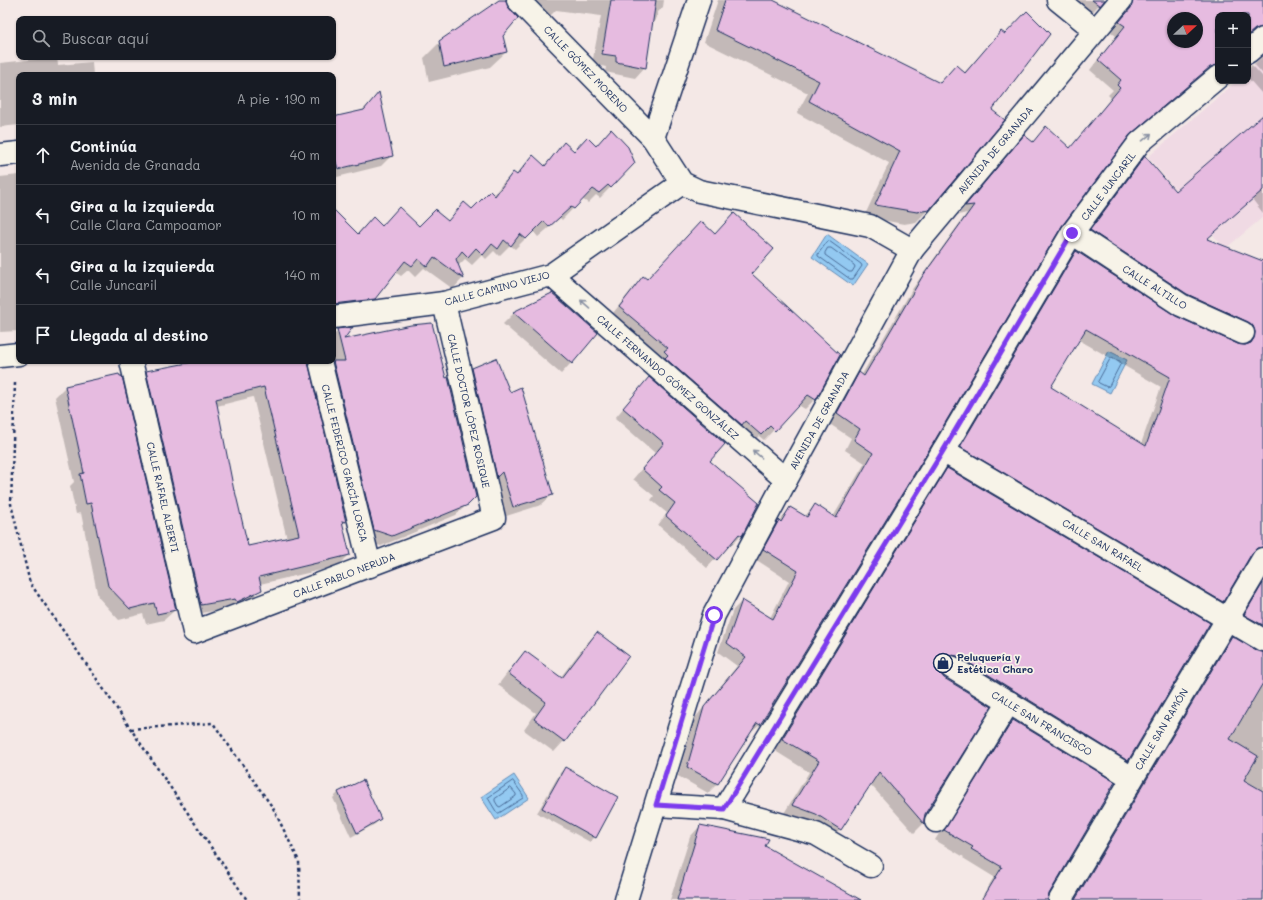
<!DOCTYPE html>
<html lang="es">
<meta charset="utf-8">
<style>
:root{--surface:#171b24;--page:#20242c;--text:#f1f3f6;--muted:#9ea1a6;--line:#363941}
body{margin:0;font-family:Mali,sans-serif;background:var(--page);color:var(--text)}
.controls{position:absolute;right:12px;top:12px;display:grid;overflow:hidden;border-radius:8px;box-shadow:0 1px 3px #0004}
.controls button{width:36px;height:36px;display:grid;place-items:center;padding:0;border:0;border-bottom:1px solid var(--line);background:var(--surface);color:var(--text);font:20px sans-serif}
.compass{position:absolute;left:1167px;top:12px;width:36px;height:36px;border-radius:50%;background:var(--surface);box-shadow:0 1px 3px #0004;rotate:68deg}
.stop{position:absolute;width:12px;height:12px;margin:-9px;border:3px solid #7c3aed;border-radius:50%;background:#fff}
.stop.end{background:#7c3aed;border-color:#fff;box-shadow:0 1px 4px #0008}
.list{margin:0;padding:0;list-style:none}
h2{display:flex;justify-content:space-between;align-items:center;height:52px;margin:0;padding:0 16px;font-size:17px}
h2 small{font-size:13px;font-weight:400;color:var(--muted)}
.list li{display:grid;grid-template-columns:26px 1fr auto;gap:12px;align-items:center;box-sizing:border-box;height:60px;padding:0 16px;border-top:1px solid var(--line)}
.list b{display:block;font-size:15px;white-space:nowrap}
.list p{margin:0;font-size:13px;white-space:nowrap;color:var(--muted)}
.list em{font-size:13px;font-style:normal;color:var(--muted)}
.icon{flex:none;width:22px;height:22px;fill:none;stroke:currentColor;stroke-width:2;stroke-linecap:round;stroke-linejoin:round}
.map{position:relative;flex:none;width:1263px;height:900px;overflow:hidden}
.search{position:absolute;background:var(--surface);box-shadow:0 1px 3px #0004;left:16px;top:16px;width:320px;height:44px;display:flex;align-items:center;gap:10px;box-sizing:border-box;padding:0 14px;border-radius:8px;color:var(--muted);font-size:15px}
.panel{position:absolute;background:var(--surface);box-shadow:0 1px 3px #0004;left:16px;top:72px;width:320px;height:292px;border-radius:8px}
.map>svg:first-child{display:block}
</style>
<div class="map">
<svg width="1263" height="900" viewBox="0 0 1263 900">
<rect width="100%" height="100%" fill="#f4e8e6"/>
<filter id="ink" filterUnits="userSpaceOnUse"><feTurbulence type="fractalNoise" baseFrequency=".025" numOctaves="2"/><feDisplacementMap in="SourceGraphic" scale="8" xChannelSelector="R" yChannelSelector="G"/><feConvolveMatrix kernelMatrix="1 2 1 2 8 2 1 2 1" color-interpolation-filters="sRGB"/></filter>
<g filter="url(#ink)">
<polygon fill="#f0dae4" points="1263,58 1263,217 1225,249 1148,157 1237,81 1248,81 1248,71"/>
<g fill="#93c9f1" stroke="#638bb6">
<polygon points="827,234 868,264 853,286 812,257"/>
<polygon points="1109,351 1127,360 1110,393 1092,384"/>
<polygon points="514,775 529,798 496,820 481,797"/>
</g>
<g fill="#0003" fill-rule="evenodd">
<polygon points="518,0 664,0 663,7 658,12 656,20 651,26 645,67 635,78 605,72 606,67 592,64 601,16 556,10 547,19"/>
<polygon points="718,0 771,0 939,84 964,73 1001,32 991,110 928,210 916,222 904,224 864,217 889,163 797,113 808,93 704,42"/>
<polygon points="1071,0 1103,0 1090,15"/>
<path d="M1120,0H1263V40L1251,36L1248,37V15H1218V65L1208,74L1199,77L1127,137L1061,225L931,444L760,725L749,734L717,784L708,793L678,776L695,718L737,666L718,652L733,610L742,601L770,618L789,581L755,559L770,531L790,508L805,516L815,505L833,517L865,463L845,450L851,438L828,423L850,383L859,374L861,376L913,288L967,213L958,215L1015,146L1032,143L1046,128L1070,149L1111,98L1108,95L1113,90L1090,70L1116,36L1111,32L1121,19L1124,13ZM1173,18H1197V42H1173Z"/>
<polygon points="502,36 506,52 490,67 429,82 424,58 440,42"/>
<polygon points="1263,56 1263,74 1254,64"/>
<polygon points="57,57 58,65 92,62 93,75 19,75 19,125 0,127 0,63"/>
<polygon points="1252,65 1263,77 1263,95 1248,78 1248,69"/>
<polygon points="122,73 122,75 99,75"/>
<polygon points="378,94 392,155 381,166 333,178 333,118 362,111"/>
<path d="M1263,116V213L1252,199L1206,240L1263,262V561L1254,556L1249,557L1222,601L1213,611L951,456L1067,261L1076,252L1175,317L1238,345L1246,346V341L1081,240L1136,166L1145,157L1175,193ZM1079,340L1161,387L1141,444L1049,388Z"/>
<polygon points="611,130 634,163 600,198 596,195 588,203 582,199 562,220 560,218 538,237 533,231 515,249 510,245 499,256 494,251 486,259 482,255 472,265 465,259 458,266 463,278 453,289 424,268 415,277 408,270 401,276 395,272 333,303 333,231 357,234 373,218 382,227 419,227 447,222 454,214 472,211 493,196 502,184 513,173 516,175 533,156 544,166 564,143 573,152 596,146"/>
<polygon points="19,175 19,331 0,332 0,177"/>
<polygon points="750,274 815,399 805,409 798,405 764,440 759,436 750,444 609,318 633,288 643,277 647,280"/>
<polygon points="552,295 571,363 561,374 503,324 514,313"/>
<polygon points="349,330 341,341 475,497 456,515 381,546 364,541 315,361 333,361 333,334"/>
<path d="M203,361H307L345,522L342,525L349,555L338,566L260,584L261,589L250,600L225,609L190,615L136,383L147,372ZM253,397L287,539L247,547L234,492L217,406Z"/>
<polygon points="472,369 552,495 541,505 503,517 462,379"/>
<polygon points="66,386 175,610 164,620 146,624 143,614 119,620 98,597 81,513 76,514 70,486 74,482 55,397"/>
<polygon points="640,388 741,535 732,544 730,543 707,568 658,525 667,513 651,500 654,496 633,479 655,453 615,418"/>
<polygon points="947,469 1127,760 1117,770 947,666 940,664 938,665 923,824 914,833 870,784 840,829 830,839 783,815 809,772 772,749 937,479"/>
<polygon points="1263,579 1263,642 1236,624"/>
<polygon points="597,633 564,741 554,752 524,730 536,713 498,685 515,663 525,652 560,678 586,644"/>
<polygon points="1232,637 1256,652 1263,653 1263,900 1072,900 1222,647"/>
<polygon points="1013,721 1044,900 980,900 994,877 963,858 964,857 935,840 1004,730"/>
<polygon points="565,768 595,837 590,842 537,813 560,773"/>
<polygon points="362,782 380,819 375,824 351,837 333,798 338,793"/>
<polygon points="700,826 764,847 852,900 670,900 690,837"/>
</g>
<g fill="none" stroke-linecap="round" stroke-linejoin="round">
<g stroke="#4b6d99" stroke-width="1">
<polygon points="829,241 861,264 862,266 853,279 850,279 818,256 818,254 827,242"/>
<polygon points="828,248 831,248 854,265 855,267 852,272 849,272 825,255 825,253"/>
<polygon points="1111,358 1120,361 1121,363 1109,386 1107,387 1099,383 1098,382"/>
<polygon points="513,781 523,795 523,798 499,813 497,813 488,798"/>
<polygon points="511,788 516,794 516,796 500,807 498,806 495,801 495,799"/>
</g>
</g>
<g fill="#e6bbe0" stroke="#1b2f5e" fill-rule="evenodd">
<polygon points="499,0 506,0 509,8 518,18 503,36 507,52 444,67 439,41"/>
<polygon points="611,0 656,0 646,68 616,62 616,56 602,54"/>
<polygon points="725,0 773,0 940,83 956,65 965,73 1001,31 1005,34 1027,11 1050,34 992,110 1005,120 929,210 917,212 875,205 900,151 809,101 819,81 715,30"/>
<polygon points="1092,0 1105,0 1100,6"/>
<path d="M1133,0H1263V27L1255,29L1248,35V15H1218V65L1210,67L1131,134L1062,226L932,445L760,725L757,723L718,784L687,767L704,707L746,657L727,643L742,600L773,619L798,571L763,549L779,520L781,522L790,507L807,517L815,504L836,518L873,453L854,440L860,429L837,413L859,372L864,376L922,277L974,205L965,206L1024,135L1033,142L1046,126L1070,148L1120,88L1117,85L1121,80L1098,60L1125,26L1119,22L1131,8ZM1173,18H1197V42H1173Z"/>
<polygon points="379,92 393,156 338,169 333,151 333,117 364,110"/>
<path d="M1263,115V190L1207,239L1263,261V547L1257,548L1252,553L1223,602L960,447L1076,251L1176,316L1238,344L1245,345L1251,343L1254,338L1255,332L1253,326L1248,322L1187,294L1090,230L1145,156L1175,191ZM1086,329L1170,377L1146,446L1051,387Z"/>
<polygon points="611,129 628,147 635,163 611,188 608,185 599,193 593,189 574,209 571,207 549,227 544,221 526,239 520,234 511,246 504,240 498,249 492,244 483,255 476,248 468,257 462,251 456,259 464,279 434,257 427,267 418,259 412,266 405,261 375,299 333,304 333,209 358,234 373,217 382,226 399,207 419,226 436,209 437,212 448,221 464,202 472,209 490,191 495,196 513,172 517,175 533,155 545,166 564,142 574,151 587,137 596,146"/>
<polygon points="734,213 774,249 752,274 840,355 816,400 808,395 775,431 770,426 761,435 745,421 742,425 665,358 668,355 664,351 668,348 619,307 643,276 647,279 701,221 715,234"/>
<polygon points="552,293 598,333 572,364 513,312"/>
<polygon points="432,323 446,378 448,377 476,497 468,505 392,536 374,530 333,361 345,361 337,329 353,327 344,339 411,325"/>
<polygon points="496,358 510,392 521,387 553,495 513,507 502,472 497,477 472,368"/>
<path d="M198,361H308L346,522L342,521L350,555L259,577L262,590L237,602L235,599L201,605L146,371ZM264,387L299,535L248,546L235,491H234L216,399Z"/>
<polygon points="119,374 120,376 122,376 176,610 157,614 154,603 130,609 108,586 91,503 86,504 80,474 84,473 65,386"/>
<polygon points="649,377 725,444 710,461 759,503 742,536 739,534 717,560 666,516 675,503 659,490 662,487 642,469 664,443 623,408"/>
<polygon points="947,468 1210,623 1128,761 958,656 951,655 945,656 940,661 939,666 940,673 944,678 992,707 925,814 924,820 924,824 879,772 841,830 816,814 792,805 819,761 782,739"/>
<polygon points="1263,583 1263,625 1244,615"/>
<polygon points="597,632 629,656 565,742 534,719 546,702 508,673 525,651 562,678"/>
<polygon points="1232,636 1257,651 1263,652 1263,683 1230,739 1258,756 1244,780 1263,791 1263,900 1075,900"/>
<polygon points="1013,720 1115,782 1049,894 1048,900 982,900 1002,867 971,849 973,847 944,830"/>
<polygon points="565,767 618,797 596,838 542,808"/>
<polygon points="363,780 381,819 357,833 338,792"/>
<polygon points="700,825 769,839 765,846 861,900 677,900"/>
</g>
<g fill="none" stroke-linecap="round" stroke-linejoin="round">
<defs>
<g id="street">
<polyline points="518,0 653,138"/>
<polyline points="1248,52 1263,39"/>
<polyline points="0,155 19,153"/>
<polyline points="1072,233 1181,305 1243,333"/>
<polyline points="551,275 786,480"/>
<polyline points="131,361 194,632 494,518 444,303"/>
<polyline points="320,361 370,566"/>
<polyline points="943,451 1263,640"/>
<polyline points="951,667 1132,778"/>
<polyline points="656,805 724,809 816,834 871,866"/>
<polyline points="724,809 943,451 1072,233 1139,143 1218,77"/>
<polyline points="936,821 1009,702"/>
<polyline points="1060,900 1263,559"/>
</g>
<g id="secondary">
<polyline points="699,0 653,138 682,183 699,191 870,226 912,250"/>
<polyline points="1058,0 1095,30"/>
<polyline points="333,317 444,303 551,275 682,183"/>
<polyline points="0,356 19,354"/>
<polyline points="626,900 714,615 786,480 912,250 1121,0"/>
</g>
</defs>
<use href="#street" stroke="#1b2f5e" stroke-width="25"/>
<use href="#secondary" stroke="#1b2f5e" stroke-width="25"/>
<g stroke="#1b2f5e" stroke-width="2.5" stroke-dasharray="3 3" stroke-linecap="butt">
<polyline points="15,383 11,504 30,583 94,675 247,900"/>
<polyline points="131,729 213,723 273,808 299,861 300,900"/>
</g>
<use href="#street" stroke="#f7f3e8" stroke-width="22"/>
<use href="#secondary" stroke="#f7f3e8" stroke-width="22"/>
</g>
<defs><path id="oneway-shaft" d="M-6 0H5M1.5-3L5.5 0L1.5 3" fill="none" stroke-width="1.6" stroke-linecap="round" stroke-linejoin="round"/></defs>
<g stroke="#8991a3">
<use href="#oneway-shaft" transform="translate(1147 137) rotate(-40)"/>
<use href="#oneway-shaft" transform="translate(585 304) rotate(-139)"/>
<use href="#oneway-shaft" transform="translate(757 454) rotate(-139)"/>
</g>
</g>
<g fill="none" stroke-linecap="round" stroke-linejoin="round" filter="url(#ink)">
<polyline stroke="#7c3aed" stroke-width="5" points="714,615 656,805 724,809 943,451 1072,233"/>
</g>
<defs>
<symbol id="shop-ring" viewBox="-11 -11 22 22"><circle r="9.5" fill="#f7f3e8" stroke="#1b2f5e" stroke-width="1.5"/><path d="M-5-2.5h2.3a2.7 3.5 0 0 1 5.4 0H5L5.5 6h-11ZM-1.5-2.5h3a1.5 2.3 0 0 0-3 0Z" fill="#1b2f5e"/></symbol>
</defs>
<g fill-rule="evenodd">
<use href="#shop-ring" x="932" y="652" width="22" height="22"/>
</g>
<g text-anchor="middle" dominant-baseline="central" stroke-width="3.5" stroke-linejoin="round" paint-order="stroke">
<g font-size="10" fill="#1b2f5e" stroke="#f7f3e8">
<text transform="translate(586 69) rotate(46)">CALLE GÓMEZ MORENO</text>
<text transform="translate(995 150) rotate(-50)">AVENIDA DE GRANADA</text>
<text transform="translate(1108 186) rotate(-53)">CALLE JUNCARIL</text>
<text transform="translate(1155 287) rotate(32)">CALLE ALTILLO</text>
<text transform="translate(497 288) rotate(-15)">CALLE CAMINO VIEJO</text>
<text transform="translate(668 377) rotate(41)">CALLE FERNANDO GÓMEZ GONZÁLEZ</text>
<text transform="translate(469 411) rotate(77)">CALLE DOCTOR LÓPEZ ROSIQUE</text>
<text transform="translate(819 420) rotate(-61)">AVENIDA DE GRANADA</text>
<text transform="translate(345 463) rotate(76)">CALLE FEDERICO GARCÍA LORCA</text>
<text transform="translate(163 497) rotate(77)">CALLE RAFAEL ALBERTI</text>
<text transform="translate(1103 545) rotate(31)">CALLE SAN RAFAEL</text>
<text transform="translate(344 575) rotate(-21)">CALLE PABLO NERUDA</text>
<text transform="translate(1042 723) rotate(31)">CALLE SAN FRANCISCO</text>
<text transform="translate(1161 729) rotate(-59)">CALLE SAN RAMÓN</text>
</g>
<g font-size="10" font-weight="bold" fill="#1b2f5e" stroke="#f7f3e8" text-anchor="start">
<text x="957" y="657">Peluquería y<tspan x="957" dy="12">Estética Charo</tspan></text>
</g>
</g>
</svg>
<div class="controls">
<button>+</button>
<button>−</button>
</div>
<svg class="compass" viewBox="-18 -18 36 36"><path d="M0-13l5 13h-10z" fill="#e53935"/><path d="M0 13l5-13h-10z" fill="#9ea1a6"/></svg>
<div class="stop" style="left:714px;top:615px"></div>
<div class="stop end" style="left:1072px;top:233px"></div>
<div class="search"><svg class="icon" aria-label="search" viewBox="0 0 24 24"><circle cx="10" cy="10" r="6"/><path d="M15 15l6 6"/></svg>Buscar aquí</div>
<section class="panel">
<h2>3 min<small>A pie · 190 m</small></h2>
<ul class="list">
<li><svg class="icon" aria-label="ahead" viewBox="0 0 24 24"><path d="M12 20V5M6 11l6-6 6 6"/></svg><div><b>Continúa</b><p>Avenida de Granada</p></div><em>40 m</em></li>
<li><svg class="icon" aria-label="left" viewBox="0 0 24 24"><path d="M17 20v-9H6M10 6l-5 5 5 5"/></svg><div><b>Gira a la izquierda</b><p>Calle Clara Campoamor</p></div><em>10 m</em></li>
<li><svg class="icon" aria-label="left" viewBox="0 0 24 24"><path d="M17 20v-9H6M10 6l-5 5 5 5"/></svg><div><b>Gira a la izquierda</b><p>Calle Juncaril</p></div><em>140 m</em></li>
<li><svg class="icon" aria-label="arrive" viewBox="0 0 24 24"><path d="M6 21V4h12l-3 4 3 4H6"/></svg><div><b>Llegada al destino</b></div></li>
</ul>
</section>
</div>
